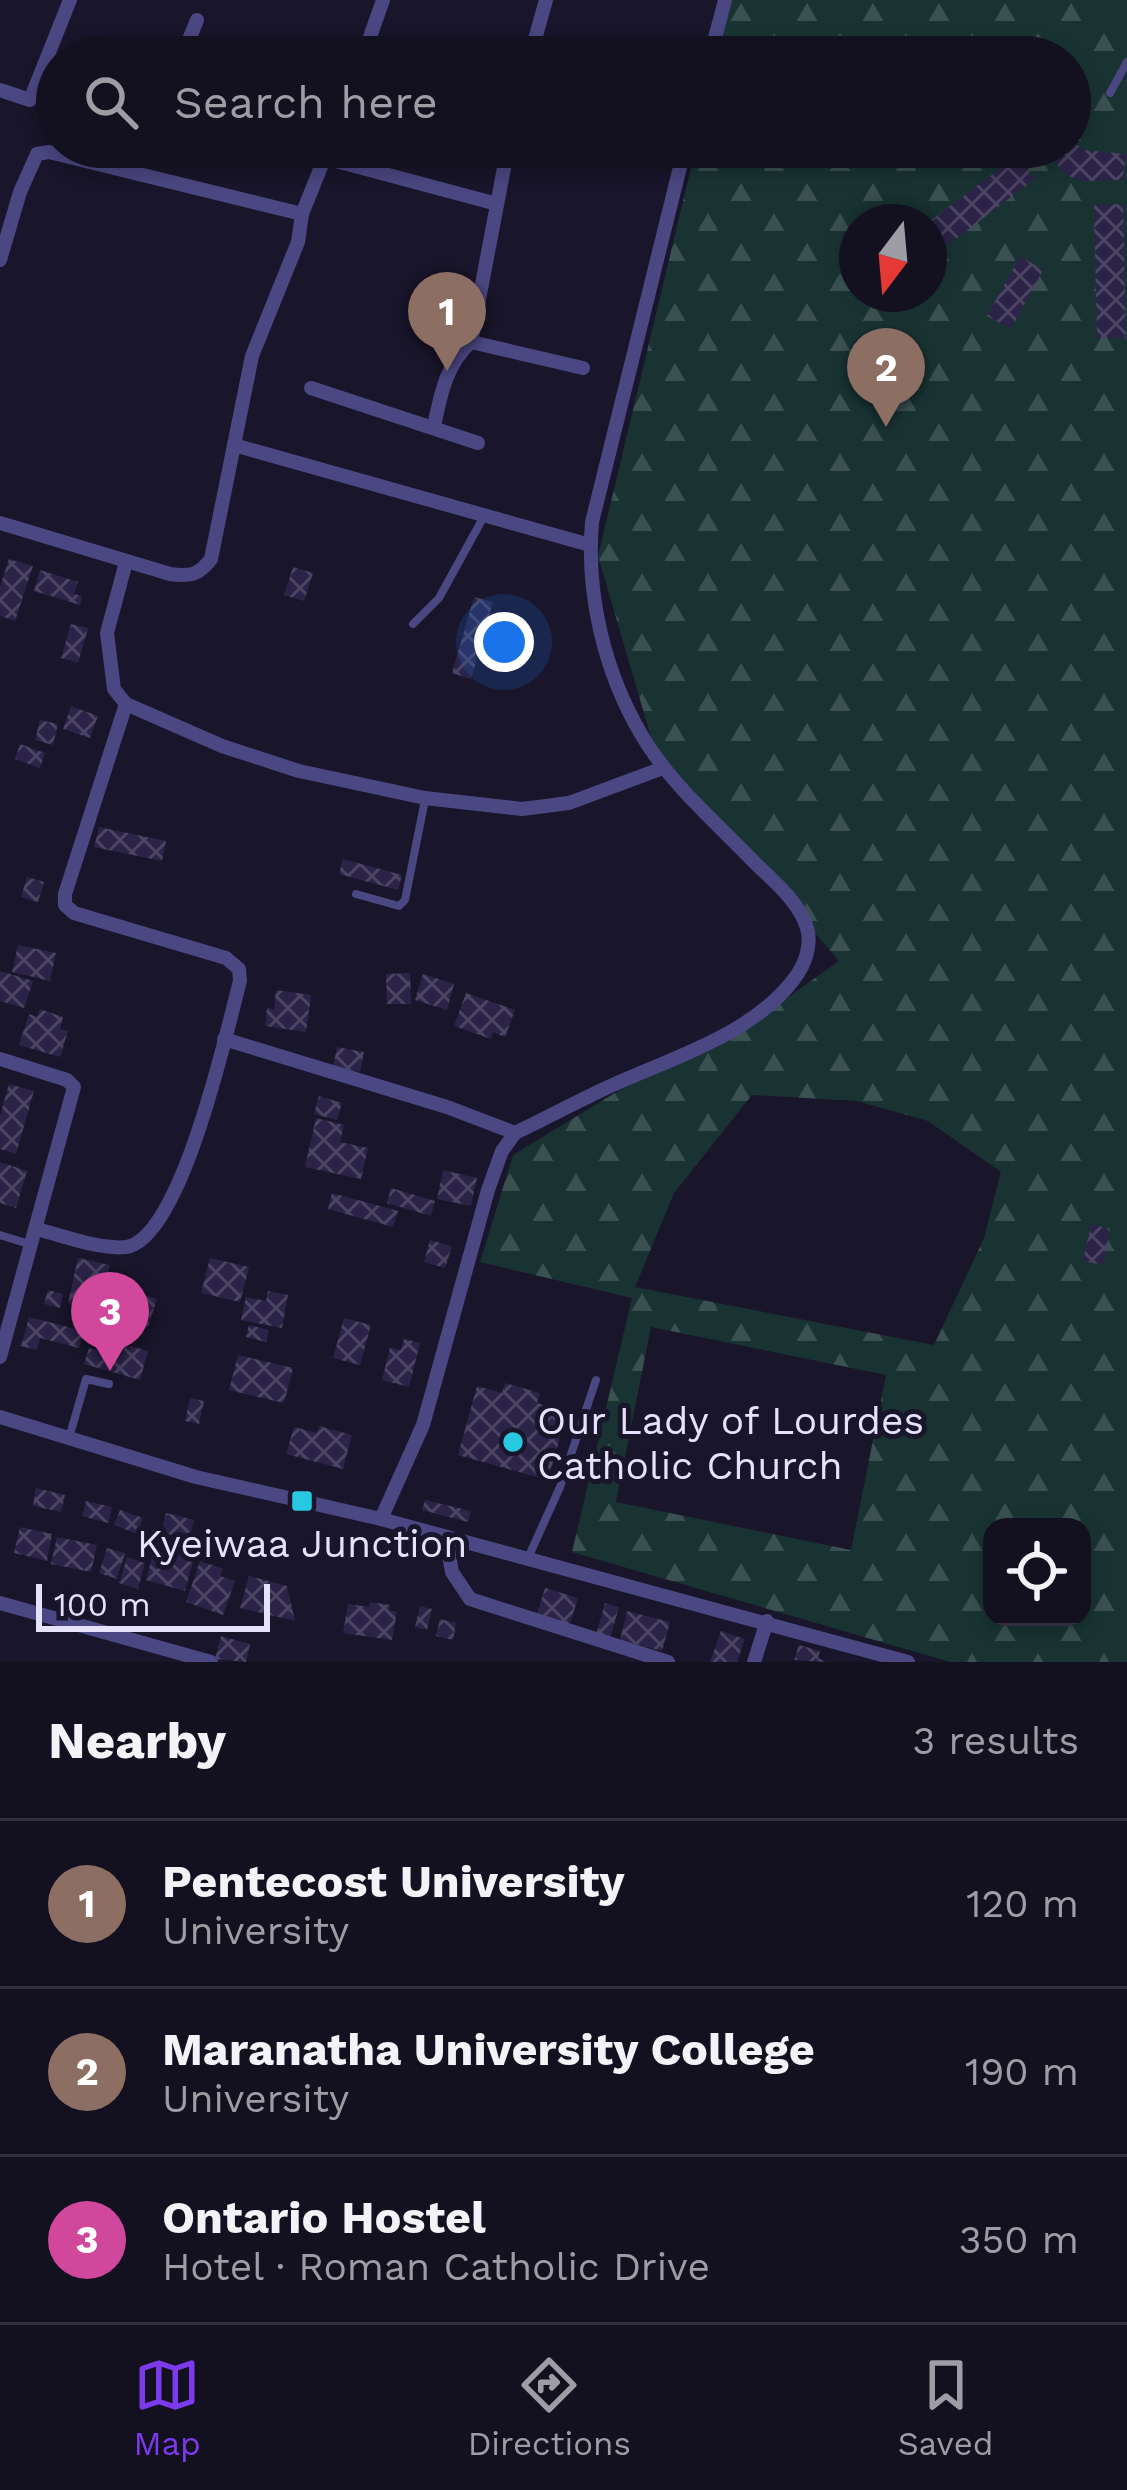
<!DOCTYPE html>
<meta charset="utf-8">
<style>
:root{--surface:#131020;--page:#1c1929;--text:#f1f3f6;--muted:#9d9da5;--line:#32303e;--accent:#7c3aed}
body{margin:0;font-family:"Work Sans",sans-serif;background:var(--page);color:var(--text)}
.controls{position:absolute;right:36px;bottom:36px;display:grid;overflow:hidden;border-radius:24px;box-shadow:0 6px 18px #0003}
.controls button{width:108px;height:108px;display:grid;place-items:center;padding:0;border:0;border-bottom:3px solid var(--line);background:var(--surface);color:var(--text);font:60px sans-serif}
.compass{position:absolute;left:839px;top:204px;width:108px;height:108px;border-radius:50%;background:var(--surface);box-shadow:0 6px 18px #0003;rotate:196deg}
.scale{position:absolute;left:36px;bottom:30px;width:234px;box-sizing:border-box;padding-left:12px;border:6px solid #e6e2fb;border-top:0;font-size:33px;line-height:42px;white-space:nowrap;color:#e6e2fb;-webkit-text-stroke:9px #19152a;paint-order:stroke}
.you{position:absolute;left:504px;top:642px;width:42px;height:42px;margin:-30px;border:9px solid #fff;border-radius:50%;background:#1a73e8;box-shadow:0 0 0 18px #1a73e833}
.badge{display:grid;place-items:center;width:78px;height:78px;border-radius:50%;background:var(--accent);color:#fff;font-size:39px;font-weight:700}
.pin{position:absolute;translate:-50% -99px;filter:drop-shadow(0 3px 6px #0008)}
.pin::after{content:'';position:absolute;top:63px;width:42px;height:36px;background:inherit;clip-path:polygon(0 0,100% 0,50% 100%)}
.list{margin:0;padding:0;list-style:none}
h2{display:flex;justify-content:space-between;align-items:center;height:156px;margin:0;padding:0 48px;font-size:51px}
h2 small{font-size:39px;font-weight:400;color:var(--muted)}
.list li{display:grid;grid-template-columns:78px 1fr auto;gap:36px;align-items:center;box-sizing:border-box;height:168px;padding:0 48px;border-top:3px solid var(--line)}
.list b{display:block;font-size:45px;white-space:nowrap}
.list p{margin:0;font-size:39px;white-space:nowrap;color:var(--muted)}
.list em{font-size:39px;font-style:normal;color:var(--muted)}
.icon{flex:none;width:66px;height:66px;fill:none;stroke:currentColor;stroke-width:2;stroke-linecap:round;stroke-linejoin:round}
.map{position:relative;flex:none;width:1127px;height:1662px;overflow:hidden}
.search{position:absolute;background:var(--surface);box-shadow:0 6px 18px #0003;left:36px;right:36px;top:36px;height:132px;display:flex;align-items:center;gap:30px;box-sizing:border-box;padding:0 42px;border-radius:66px;color:var(--muted);font-size:45px}
.sheet{height:660px;background:var(--surface)}
nav{display:flex;justify-content:space-around;align-items:center;box-sizing:border-box;height:168px;border-top:3px solid var(--line);background:var(--surface);font-size:33px;color:var(--muted)}
nav a{display:grid;justify-items:center;gap:6px}
nav .on{color:var(--accent)}
.map>svg:first-child{display:block}
</style>
<div class="map">
<svg width="1127" height="1662" viewBox="0 0 1127 1662">
<defs>
<pattern id="forest-firs" width="22" height="20" patternUnits="userSpaceOnUse" patternTransform="scale(3)"><rect width="22" height="20" fill="#193333"/><path d="M5 1l3.5 6h-7zM16 11l3.5 6h-7z" fill="#3a5051"/></pattern>
<pattern id="building-cross-hatch" width="8" height="8" patternUnits="userSpaceOnUse" patternTransform="scale(3)"><rect width="8" height="8" fill="#2c2448"/><path d="M0 0l8 8M0 8l8-8" fill="none" stroke="#4b4463"/></pattern>
</defs>
<rect width="100%" height="100%" fill="#19152a"/>
<path fill="url(#forest-firs)" fill-rule="evenodd" d="M731,0H1127V1662H950L572,1552L632,1298L480,1262L513,1155L623,1088L718,1047L839,961L653,744L598,556L696,147H1070V57H717ZM857,222H929V294H857ZM752,1095L857,1101L928,1121L1001,1172L984,1238L934,1345L635,1287L674,1193ZM651,1327L886,1375L851,1550L616,1502ZM992,1527H1082V1617H992Z"/>
<g fill="url(#building-cross-hatch)">
<polygon points="1070,138 1083,150 1127,154 1122,180 1081,181 1064,174 1047,147 1070,147"/>
<polygon points="1017,156 1035,179 933,256 929,250 929,222"/>
<polygon points="1123,204 1126,338 1097,338 1094,205"/>
<polygon points="1020,256 1043,270 1011,329 987,316"/>
<polygon points="9,559 33,566 15,621 0,616 0,587"/>
<polygon points="293,567 313,573 304,601 284,595"/>
<polygon points="40,570 78,582 74,594 82,596 80,605 34,591"/>
<polygon points="474,597 493,602 471,679 452,673"/>
<polygon points="71,624 88,628 78,663 61,658"/>
<polygon points="71,706 98,716 90,738 63,729"/>
<polygon points="40,720 58,724 53,745 35,740"/>
<polygon points="20,744 45,753 40,768 15,759"/>
<polygon points="99,827 166,841 162,861 94,847"/>
<polygon points="343,859 402,875 398,890 339,874"/>
<polygon points="27,877 44,882 38,902 21,897"/>
<polygon points="18,945 56,953 50,981 12,972"/>
<polygon points="0,971 33,981 24,1008 0,1001"/>
<polygon points="410,973 411,1004 387,1004 386,974"/>
<polygon points="423,974 454,984 447,1010 415,1000"/>
<polygon points="276,990 311,995 306,1032 265,1026 267,1008 274,1009"/>
<polygon points="466,993 515,1010 505,1037 493,1032 491,1039 454,1026"/>
<polygon points="40,1009 63,1017 60,1029 68,1031 60,1057 19,1045 29,1014 37,1017"/>
<polygon points="337,1047 364,1052 360,1072 333,1067"/>
<polygon points="9,1084 34,1091 16,1154 0,1149 0,1116"/>
<polygon points="319,1096 342,1103 337,1120 314,1114"/>
<polygon points="316,1118 344,1125 340,1142 368,1148 361,1179 305,1167"/>
<polygon points="0,1162 27,1171 16,1208 0,1203"/>
<polygon points="443,1170 477,1178 471,1206 437,1199"/>
<polygon points="391,1188 435,1201 431,1216 387,1203"/>
<polygon points="332,1193 398,1211 393,1227 328,1209"/>
<polygon points="1091,1224 1110,1229 1103,1265 1083,1261"/>
<polygon points="430,1240 452,1246 445,1268 424,1262"/>
<polygon points="78,1258 110,1265 96,1310 68,1303"/>
<polygon points="210,1258 249,1267 240,1302 201,1293"/>
<polygon points="114,1286 157,1299 148,1327 105,1314"/>
<polygon points="48,1290 63,1294 60,1308 44,1304"/>
<polygon points="268,1291 288,1295 282,1328 241,1320 246,1297 266,1301"/>
<polygon points="29,1317 84,1331 79,1348 40,1338 37,1350 21,1346"/>
<polygon points="344,1318 371,1325 360,1365 333,1358"/>
<polygon points="249,1325 269,1330 266,1342 246,1337"/>
<polygon points="99,1337 148,1351 140,1380 84,1364 89,1348 95,1350"/>
<polygon points="404,1339 420,1343 409,1387 382,1380 390,1348 401,1350"/>
<polygon points="238,1355 293,1368 284,1403 229,1390"/>
<polygon points="505,1383 540,1393 537,1403 567,1412 548,1480 458,1455 477,1386 502,1393"/>
<polygon points="190,1398 204,1401 199,1424 185,1421"/>
<polygon points="319,1426 352,1435 343,1469 286,1454 294,1427 317,1433"/>
<polygon points="36,1488 65,1495 61,1512 33,1506"/>
<polygon points="425,1500 471,1511 468,1522 422,1510"/>
<polygon points="86,1501 112,1507 108,1523 82,1516"/>
<polygon points="120,1510 143,1518 137,1534 114,1525"/>
<polygon points="166,1513 194,1520 189,1540 161,1532"/>
<polygon points="20,1527 52,1534 47,1561 14,1553"/>
<polygon points="158,1535 189,1543 188,1547 196,1550 185,1591 146,1580"/>
<polygon points="57,1537 97,1545 91,1572 51,1564"/>
<polygon points="107,1548 125,1553 117,1579 99,1573"/>
<polygon points="127,1557 145,1563 138,1589 119,1583"/>
<polygon points="200,1561 223,1569 220,1576 235,1581 223,1615 186,1602"/>
<polygon points="249,1576 287,1586 295,1621 240,1608"/>
<polygon points="545,1588 578,1598 569,1627 536,1617"/>
<polygon points="370,1602 390,1605 389,1610 397,1612 392,1640 343,1633 348,1604 369,1607"/>
<polygon points="605,1603 619,1607 610,1639 596,1635"/>
<polygon points="420,1606 432,1609 427,1630 415,1627"/>
<polygon points="627,1611 670,1622 662,1651 620,1640"/>
<polygon points="440,1619 456,1623 453,1640 436,1636"/>
<polygon points="721,1631 745,1639 737,1662 710,1662"/>
<polygon points="221,1636 250,1644 246,1662 215,1659"/>
<polygon points="799,1645 820,1651 818,1658 826,1662 794,1660"/>
</g>
<g fill="none" stroke-linecap="round" stroke-linejoin="round">
<g stroke="#4b4782" stroke-width="8">
<polyline points="1110,93 1127,62"/>
<polyline points="413,624 439,598 483,518"/>
<polyline points="356,894 399,906 405,900 425,800"/>
<polyline points="0,1235 29,1244"/>
<polyline points="69,1438 86,1379 109,1384"/>
<polyline points="528,1558 560,1487 596,1380"/>
</g>
<g stroke="#4b4782" stroke-width="14">
<polyline points="182,57 197,20"/>
<polyline points="363,57 383,0"/>
<polyline points="530,57 546,0"/>
<polyline points="710,57 725,0"/>
<polyline points="0,90 30,100 70,0"/>
<polyline points="659,147 683,154"/>
<polyline points="325,158 497,204"/>
<polyline points="135,171 145,147"/>
<polyline points="0,260 20,192 37,154 49,152 302,214"/>
<polyline points="471,342 583,368"/>
<polyline points="311,388 478,443"/>
<path d="M434,426C441,394 446,364 471,342L508,147"/>
<polyline points="234,445 590,545"/>
<path d="M0,523L170,574C190,577 199,575 211,559L252,356L298,242L302,214L329,147"/>
<polyline points="126,562 107,633 114,689 126,704 222,746 299,771 425,798 522,809 569,803 663,768"/>
<polyline points="224,1039 447,1107 515,1133"/>
<polyline points="0,1059 67,1080 74,1087 0,1357"/>
<path d="M36,1229C62,1235 99,1250 126,1247C181,1240 227,1030 240,981L239,969L226,958L74,913L65,905V894L126,704"/>
<polyline points="0,1417 196,1477 381,1519 908,1662"/>
<path d="M381,1519L423,1425L488,1190L502,1151L515,1133C553,1115 592,1093 631,1077C685,1054 757,1029 794,979C805,965 812,945 807,928C800,903 774,881 756,864C716,822 670,784 641,734C604,671 586,594 592,522L685,147"/>
<polyline points="446,1538 452,1572 470,1599 668,1662"/>
<polyline points="0,1603 211,1662"/>
<polyline points="754,1662 767,1621"/>
</g>
</g>
<g fill="#28c8e0" stroke="#19152a" stroke-width="4.5">
<circle cx="513" cy="1442" r="12"/>
<rect x="290" y="1489" width="24" height="24" rx="6"/>
</g>
<g text-anchor="middle" dominant-baseline="central" stroke-width="10" stroke-linejoin="round" paint-order="stroke">
<g font-size="39" fill="#e6e2fb" stroke="#19152a" text-anchor="start">
<text x="537" y="1420">Our Lady of Lourdes<tspan x="537" dy="45">Catholic Church</tspan></text>
<text x="302" y="1543" text-anchor="middle">Kyeiwaa Junction</text>
</g>
</g>
</svg>
<div class="controls">
<button><svg class="icon" aria-label="locate" viewBox="0 0 24 24"><circle cx="12" cy="12" r="6"/><path d="M12 2v4M12 18v4M2 12h4M18 12h4"/></svg></button>
</div>
<svg class="compass" viewBox="-18 -18 36 36"><path d="M0-13l5 13h-10z" fill="#e53935"/><path d="M0 13l5-13h-10z" fill="#9d9da5"/></svg>
<div class="scale">100 m</div>
<div class="you"></div>
<div class="pin badge" style="left:447px;top:371px;background:#8d6e63">1</div>
<div class="pin badge" style="left:886px;top:427px;background:#8d6e63">2</div>
<div class="pin badge" style="left:110px;top:1371px;background:#d1479c">3</div>
<div class="search"><svg class="icon" aria-label="search" viewBox="0 0 24 24"><circle cx="10" cy="10" r="6"/><path d="M15 15l6 6"/></svg>Search here</div>
</div>
<section class="sheet">
<h2>Nearby<small>3 results</small></h2>
<ul class="list">
<li><span class="badge" style="background:#8d6e63">1</span><div><b>Pentecost University</b><p>University</p></div><em>120 m</em></li>
<li><span class="badge" style="background:#8d6e63">2</span><div><b>Maranatha University College</b><p>University</p></div><em>190 m</em></li>
<li><span class="badge" style="background:#d1479c">3</span><div><b>Ontario Hostel</b><p>Hotel · Roman Catholic Drive</p></div><em>350 m</em></li>
</ul>
</section>
<nav>
<a class="on"><svg class="icon" aria-label="map" viewBox="0 0 24 24"><path d="M3 6l6-2 6 2 6-2v14l-6 2-6-2-6 2zM9 4v14M15 6v14"/></svg>Map</a>
<a><svg class="icon" aria-label="directions" viewBox="0 0 24 24"><path d="M12 3l9 9-9 9-9-9zM9 14v-3h6M13 9l2 2-2 2"/></svg>Directions</a>
<a><svg class="icon" aria-label="saved" viewBox="0 0 24 24"><path d="M7 4h10v16l-5-4-5 4z"/></svg>Saved</a>
</nav>
